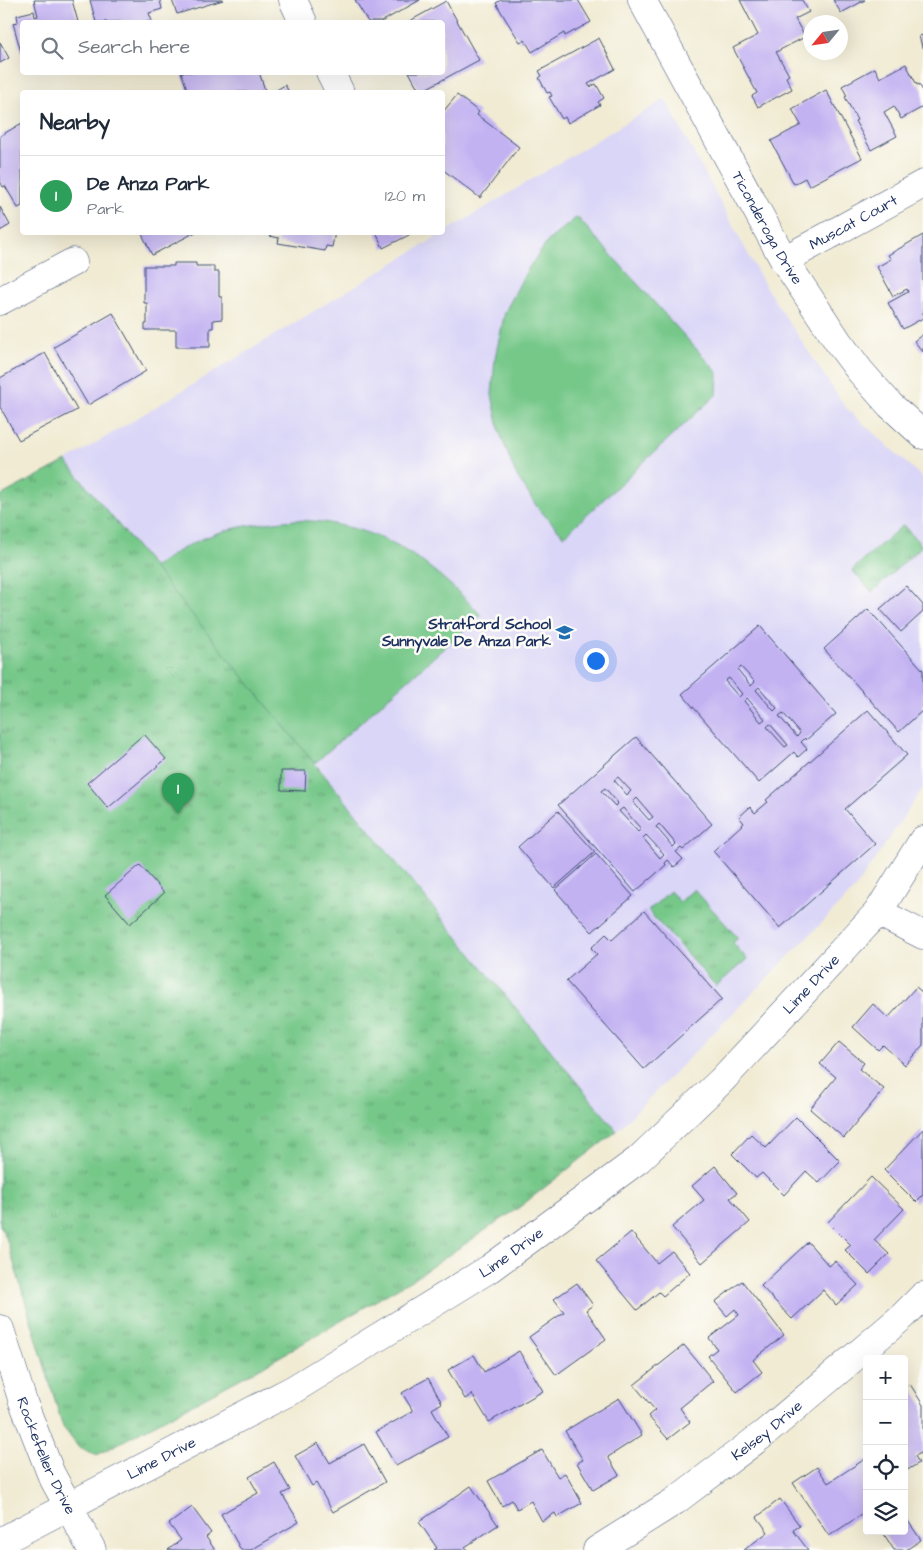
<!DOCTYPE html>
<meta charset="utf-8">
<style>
:root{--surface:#fff;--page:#f2f2f3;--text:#1f2937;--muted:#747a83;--line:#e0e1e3;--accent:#1f6fb2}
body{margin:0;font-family:"Architects Daughter",sans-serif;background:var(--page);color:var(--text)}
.controls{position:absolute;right:15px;bottom:15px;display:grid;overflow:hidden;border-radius:5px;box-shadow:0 5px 20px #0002}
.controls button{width:45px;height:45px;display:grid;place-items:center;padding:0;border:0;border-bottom:1px solid var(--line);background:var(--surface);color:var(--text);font:25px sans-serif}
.compass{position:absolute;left:803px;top:15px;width:45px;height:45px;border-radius:50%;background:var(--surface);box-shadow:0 5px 20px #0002;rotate:241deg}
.you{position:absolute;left:595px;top:660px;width:18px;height:18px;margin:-12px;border:4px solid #fff;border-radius:50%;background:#1a73e8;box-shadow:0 0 0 8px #1a73e833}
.badge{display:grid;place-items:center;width:32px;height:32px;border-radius:50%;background:var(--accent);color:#fff;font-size:16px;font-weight:700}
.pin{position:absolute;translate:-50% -41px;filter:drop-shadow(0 1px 2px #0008)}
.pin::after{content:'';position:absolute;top:26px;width:18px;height:15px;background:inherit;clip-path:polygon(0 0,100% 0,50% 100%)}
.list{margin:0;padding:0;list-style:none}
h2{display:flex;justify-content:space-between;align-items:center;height:65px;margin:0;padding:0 20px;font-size:21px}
h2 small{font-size:16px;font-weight:400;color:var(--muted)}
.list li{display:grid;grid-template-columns:32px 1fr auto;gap:15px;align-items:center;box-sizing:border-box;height:80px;padding:0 20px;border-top:1px solid var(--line)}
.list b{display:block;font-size:19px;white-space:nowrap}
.list p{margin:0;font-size:16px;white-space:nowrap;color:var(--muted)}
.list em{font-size:16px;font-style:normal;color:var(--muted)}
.icon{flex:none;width:28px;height:28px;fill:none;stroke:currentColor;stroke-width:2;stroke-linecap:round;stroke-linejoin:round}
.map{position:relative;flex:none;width:923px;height:1550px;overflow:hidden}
.search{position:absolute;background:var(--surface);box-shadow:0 5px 20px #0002;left:20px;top:20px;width:425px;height:55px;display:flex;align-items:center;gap:12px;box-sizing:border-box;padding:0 18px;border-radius:5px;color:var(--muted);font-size:19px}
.panel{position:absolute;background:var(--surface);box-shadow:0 5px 20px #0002;left:20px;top:90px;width:425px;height:145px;border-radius:5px}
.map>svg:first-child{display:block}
</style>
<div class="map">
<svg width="923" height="1550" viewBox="0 0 923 1550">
<defs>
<pattern id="park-tufts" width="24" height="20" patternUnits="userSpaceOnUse" patternTransform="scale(1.25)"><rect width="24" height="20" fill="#76c889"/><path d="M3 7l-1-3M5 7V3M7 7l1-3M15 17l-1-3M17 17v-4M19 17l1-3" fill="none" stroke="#60a373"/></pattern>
</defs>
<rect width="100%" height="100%" fill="#fdfcf7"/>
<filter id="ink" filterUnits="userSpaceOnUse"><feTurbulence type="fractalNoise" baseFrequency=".02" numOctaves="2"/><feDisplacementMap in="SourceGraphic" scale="10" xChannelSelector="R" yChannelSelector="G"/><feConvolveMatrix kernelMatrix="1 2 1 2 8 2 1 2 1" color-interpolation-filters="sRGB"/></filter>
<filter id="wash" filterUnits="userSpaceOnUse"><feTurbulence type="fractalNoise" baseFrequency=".0096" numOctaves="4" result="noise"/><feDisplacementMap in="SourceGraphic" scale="20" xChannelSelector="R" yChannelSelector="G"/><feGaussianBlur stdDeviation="1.12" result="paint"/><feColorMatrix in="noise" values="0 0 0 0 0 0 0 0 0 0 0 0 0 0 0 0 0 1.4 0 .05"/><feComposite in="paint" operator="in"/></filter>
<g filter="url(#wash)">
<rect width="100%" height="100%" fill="#f1ebd3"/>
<polygon fill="#dad6f7" points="665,99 767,289 846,408 923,478 923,788 855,889 617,1131 66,461"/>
<g fill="#76c889" stroke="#487c74">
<polygon points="577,217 718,373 717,394 564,536 537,507 515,473 500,433 492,395 495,358 505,312 527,270 549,240"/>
<path d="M296,520C308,521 322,521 334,524C398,536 437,569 481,615L306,771L151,569C162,562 172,554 184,548C218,528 257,523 296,520Z"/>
</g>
<g fill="url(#park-tufts)" stroke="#487c74">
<polygon points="66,461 617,1131 517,1209 413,1279 262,1367 97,1455 79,1448 63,1427 6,1237 0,1225 0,496"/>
<polygon points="903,525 922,546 872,592 852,570"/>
<polygon points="694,889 738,938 733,943 747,959 716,986 648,911 670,891 680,902"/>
</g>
<g id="blocks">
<g fill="#c3b2f2" fill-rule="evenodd">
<polygon points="34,0 72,0 78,22 22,22 22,56 13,23 18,22 17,15 34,11 35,17 38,16"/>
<polygon points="90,0 160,0 162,9 149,13 152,21 147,22 96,22"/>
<polygon points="172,0 223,0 177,14"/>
<polygon points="355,0 420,0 381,22 368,22"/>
<polygon points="501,0 578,0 591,22 565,36 564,33 532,52 525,40 520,42 506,20 496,3"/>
<polygon points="740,0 802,0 809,12 795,19 805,37 776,52 789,75 786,77 792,89 758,107 752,96 757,93 733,48 758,35"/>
<polygon points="833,0 865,0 841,13"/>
<polygon points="446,1 479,60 420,92 409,72 442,72 442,22 408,22"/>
<polygon points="923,35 923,47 922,47 919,36"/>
<polygon points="599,38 615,69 588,84 590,87 596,84 604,98 598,102 600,105 568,123 565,117 562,119 549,97 552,96 550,92 547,93 539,78 542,76 539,71"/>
<polygon points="0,42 9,58 0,63"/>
<polygon points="906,64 917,85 919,84 923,91 923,107 901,119 894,106 884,112 897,136 871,150 855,121 857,120 845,97 847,96 842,86 875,68 880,78"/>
<polygon points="181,72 259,72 265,90 258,92 188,92"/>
<polygon points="285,85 289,92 273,92"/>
<polygon points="826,90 862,158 809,186 805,178 794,184 771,141 801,125 792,109"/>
<polygon points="457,95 479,112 477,115 519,147 480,198 442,169 442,113"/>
<polygon points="22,123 22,206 18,208 5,186 3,187 0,181 0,136"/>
<polygon points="0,207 10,225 0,231"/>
<polygon points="141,232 196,232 152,255"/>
<polygon points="271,232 335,232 332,247 326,246 325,251 278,243 279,238 270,236"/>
<polygon points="376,232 408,232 409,235 383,248"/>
<polygon points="923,235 923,318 903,329 888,303 908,292 907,289 893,296 877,267 891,259 888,255"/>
<polygon points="174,263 196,263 196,266 214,266 214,272 219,272 219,297 222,297 222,319 213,320 213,328 210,328 210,347 176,347 176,330 145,330 145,324 147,324 147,303 144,303 144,266 174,266"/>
<polygon points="113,313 146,371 88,405 54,347"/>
<polygon points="923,334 923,352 914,341"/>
<polygon points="45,353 77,410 19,440 0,407 0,378"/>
<polygon points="906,586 923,605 923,612 901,632 880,609"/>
<polygon points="868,609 923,670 923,710 899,732 824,649"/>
<path d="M760,626L836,714L806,740L805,738L801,742L807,749L798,757L794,752L759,783L682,694ZM741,667L755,682L751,686L738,670ZM729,678L742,694L739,697L725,681ZM759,687L777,708L774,711L756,690ZM747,698L765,719L761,722L744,701ZM783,713L800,733L797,737L779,716ZM770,724L788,745L785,747L767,727Z"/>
<polygon points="868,710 907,755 845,809 875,844 780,928 713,851 744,823 739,817 750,807 755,813 768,802 766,800"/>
<polygon points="144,734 166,759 108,808 87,783"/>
<path d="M636,737L712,824L683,850L681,848L676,852L683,859L679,863L674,867L668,860L665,863L666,865L635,892L558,805ZM618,777L631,791L627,795L614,780ZM605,788L618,803L615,806L601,791ZM637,798L653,817L649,820L633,802ZM623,808L641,829L638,832L619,811ZM659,824L676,844L673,847L656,827ZM646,835L664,854L660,858L643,838Z"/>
<polygon points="281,771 306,771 305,791 281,790"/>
<polygon points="558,811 595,852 554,888 518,847"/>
<polygon points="596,854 633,896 592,932 555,890"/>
<polygon points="140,865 164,893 130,924 105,895"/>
<polygon points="644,911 722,999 644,1069 566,981 597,954 591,948 606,934 612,940"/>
<polygon points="916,987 923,993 923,1045 905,1065 883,1045 878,1050 853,1027 873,1004 888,1018"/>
<polygon points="839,1042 864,1063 859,1069 884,1089 844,1138 810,1109 836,1077 820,1064"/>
<polygon points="796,1117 840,1161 819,1183 806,1171 784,1195 762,1173 756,1178 732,1154 751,1134 766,1148"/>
<polygon points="923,1129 923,1195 916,1202 884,1170"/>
<polygon points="715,1166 737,1193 730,1198 750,1222 702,1263 672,1227 704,1200 692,1186"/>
<polygon points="871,1177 904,1209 874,1240 889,1254 869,1274 845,1250 851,1245 828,1222"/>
<polygon points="631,1232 657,1263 672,1251 690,1273 663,1296 659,1292 637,1310 596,1261"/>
<polygon points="808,1242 829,1266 835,1261 858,1285 836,1305 823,1290 792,1319 761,1286"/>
<polygon points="742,1281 784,1335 753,1360 762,1372 737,1392 708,1356 717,1349 709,1338 739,1315 735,1309 727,1316 715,1302"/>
<polygon points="577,1283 593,1305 586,1310 606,1339 556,1375 529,1337 564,1312 554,1299"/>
<polygon points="684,1345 713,1381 680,1408 690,1422 668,1439 648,1416 655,1410 634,1385"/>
<polygon points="519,1351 543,1391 489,1422 472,1394 465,1399 448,1370 474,1355 484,1372"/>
<polygon points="428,1378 442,1403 432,1409 448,1437 396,1466 376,1432 413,1411 402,1393"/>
<polygon points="910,1384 923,1405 923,1452 915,1456 919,1463 904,1472 904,1388"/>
<polygon points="619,1398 642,1435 608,1457 619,1475 593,1490 577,1463 583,1460 565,1431"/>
<polygon points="318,1443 330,1463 364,1444 385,1482 333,1512 316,1483 312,1486 295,1456"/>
<polygon points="542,1450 558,1477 565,1473 582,1503 557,1517 555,1513 542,1521 531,1501 517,1509 512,1500 502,1506 488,1481"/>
<polygon points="865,1459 867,1462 867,1511 829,1536 793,1483 817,1467 828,1483"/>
<polygon points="274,1462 290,1490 282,1494 299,1522 251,1550 241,1550 221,1514 258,1493 249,1477"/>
<polygon points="471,1486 498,1525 465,1547 467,1550 434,1550 437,1548 419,1522"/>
<polygon points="780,1499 800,1526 793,1530 808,1550 744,1550 768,1532 757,1517"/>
<polygon points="192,1507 211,1533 206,1537 215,1550 168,1550 181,1540 169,1524"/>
<polygon points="904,1515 921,1540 906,1550 894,1550 882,1531 904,1531"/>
</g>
</g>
</g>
<g filter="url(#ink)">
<use href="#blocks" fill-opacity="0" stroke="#3b4b70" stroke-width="1"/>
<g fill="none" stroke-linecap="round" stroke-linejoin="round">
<defs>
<g id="minor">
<polyline points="293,0 303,22"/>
<path id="s1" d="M642,0L784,260L839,343L860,371L890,405L923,435"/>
<polyline points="330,72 340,92"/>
<path id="s2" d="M784,260L923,184"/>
<polyline points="0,301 73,262"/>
<polyline points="878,912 923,935"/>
<path id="s3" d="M0,1329L23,1402L51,1474L92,1550"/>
<path id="s4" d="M0,1542L294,1389L489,1269L638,1160L722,1080L878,912L923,840"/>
<path id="s5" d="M597,1550L675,1501L765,1433L903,1316L923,1296"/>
</g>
</defs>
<use href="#minor" stroke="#3b4b70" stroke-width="29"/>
<use href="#minor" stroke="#fff" stroke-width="28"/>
</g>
</g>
<defs>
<symbol id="school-bare" viewBox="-9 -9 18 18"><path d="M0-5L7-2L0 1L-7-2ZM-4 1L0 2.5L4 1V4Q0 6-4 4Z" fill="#1f6fb2" stroke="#fdfcf7" stroke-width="2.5" paint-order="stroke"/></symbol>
</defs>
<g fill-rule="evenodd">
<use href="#school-bare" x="552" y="620" width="25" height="25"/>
</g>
<g text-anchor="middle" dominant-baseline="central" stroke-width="5" stroke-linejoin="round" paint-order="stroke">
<g font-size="15" fill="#1b2f5e" stroke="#fdfcf7">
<text stroke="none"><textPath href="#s2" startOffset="79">Muscat Court</textPath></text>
<text stroke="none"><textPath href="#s1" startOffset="260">Ticonderoga Drive</textPath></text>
<text stroke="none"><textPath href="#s4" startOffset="992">Lime Drive</textPath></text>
<text stroke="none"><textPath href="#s4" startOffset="588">Lime Drive</textPath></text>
<text stroke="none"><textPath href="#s5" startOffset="208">Kelsey Drive</textPath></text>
<text stroke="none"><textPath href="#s3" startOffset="135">Rockefeller Drive</textPath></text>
<text stroke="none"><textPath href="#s4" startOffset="182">Lime Drive</textPath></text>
</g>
<g font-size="15" font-weight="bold" fill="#1b2f5e" stroke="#fdfcf7" text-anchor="end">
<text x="551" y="624">Stratford School<tspan x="551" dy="17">Sunnyvale De Anza Park</tspan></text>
</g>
</g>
</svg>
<div class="controls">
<button>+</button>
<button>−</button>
<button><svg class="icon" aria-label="locate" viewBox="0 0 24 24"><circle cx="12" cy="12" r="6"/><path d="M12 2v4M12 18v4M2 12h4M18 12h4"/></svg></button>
<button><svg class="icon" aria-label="layers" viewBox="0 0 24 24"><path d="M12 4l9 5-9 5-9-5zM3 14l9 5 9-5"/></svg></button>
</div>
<svg class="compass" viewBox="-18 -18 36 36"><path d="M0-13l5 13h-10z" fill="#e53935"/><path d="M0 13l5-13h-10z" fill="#747a83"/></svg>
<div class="you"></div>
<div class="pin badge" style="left:178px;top:814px;background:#2e9e5b">1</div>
<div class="search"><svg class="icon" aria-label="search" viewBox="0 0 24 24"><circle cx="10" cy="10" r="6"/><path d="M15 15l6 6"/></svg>Search here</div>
<section class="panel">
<h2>Nearby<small></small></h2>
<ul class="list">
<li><span class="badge" style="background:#2e9e5b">1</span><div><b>De Anza Park</b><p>Park</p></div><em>120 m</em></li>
</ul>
</section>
</div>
